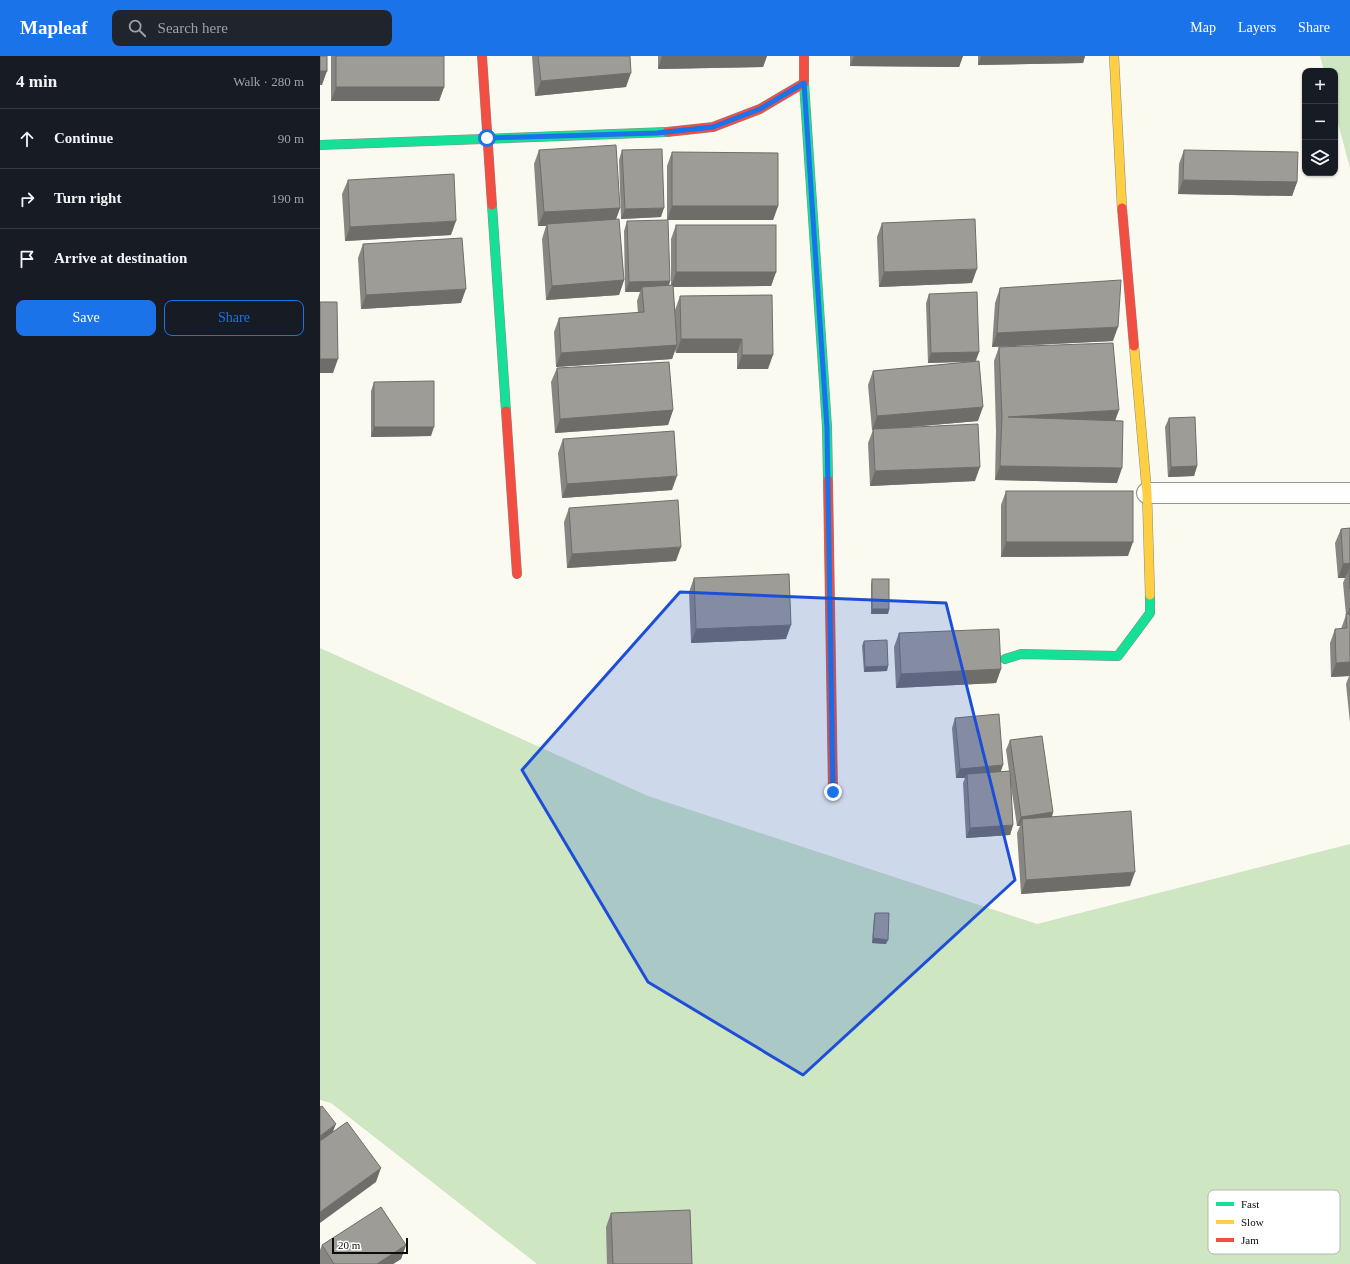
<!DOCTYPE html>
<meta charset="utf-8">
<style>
:root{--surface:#171b24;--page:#20242c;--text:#f1f3f6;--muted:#9ea1a6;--line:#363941;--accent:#1a73e8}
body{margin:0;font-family:"Times New Roman",serif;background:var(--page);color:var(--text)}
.controls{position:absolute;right:12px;top:12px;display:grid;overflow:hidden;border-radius:8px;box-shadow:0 1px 3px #0004}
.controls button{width:36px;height:36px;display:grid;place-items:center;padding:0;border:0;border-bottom:1px solid var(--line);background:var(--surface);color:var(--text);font:20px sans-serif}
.scale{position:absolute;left:12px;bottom:10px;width:76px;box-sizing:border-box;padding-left:4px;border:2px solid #0c0c0c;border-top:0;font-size:11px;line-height:14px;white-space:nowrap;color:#0c0c0c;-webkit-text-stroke:3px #fff;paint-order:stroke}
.stop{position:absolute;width:12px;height:12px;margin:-9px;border:3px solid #1a73e8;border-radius:50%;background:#fff}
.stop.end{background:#1a73e8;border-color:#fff;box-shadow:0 1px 4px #0008}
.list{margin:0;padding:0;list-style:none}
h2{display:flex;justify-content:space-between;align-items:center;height:52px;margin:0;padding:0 16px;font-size:17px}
h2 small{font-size:13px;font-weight:400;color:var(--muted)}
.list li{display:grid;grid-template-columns:26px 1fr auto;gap:12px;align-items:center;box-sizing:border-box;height:60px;padding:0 16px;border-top:1px solid var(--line)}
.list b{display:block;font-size:15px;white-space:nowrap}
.list em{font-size:13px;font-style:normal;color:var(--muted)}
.actions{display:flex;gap:8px;padding:12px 16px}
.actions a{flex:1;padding:9px 0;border:1px solid var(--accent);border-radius:8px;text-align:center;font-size:14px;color:var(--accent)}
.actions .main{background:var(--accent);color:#fff}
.icon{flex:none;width:22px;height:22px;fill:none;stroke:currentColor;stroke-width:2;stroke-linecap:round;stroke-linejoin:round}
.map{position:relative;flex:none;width:1030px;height:1208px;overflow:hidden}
header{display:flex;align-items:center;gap:24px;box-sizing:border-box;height:56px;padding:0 20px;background:var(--accent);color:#fff}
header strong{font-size:19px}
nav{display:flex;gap:22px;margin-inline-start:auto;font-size:14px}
.search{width:280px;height:36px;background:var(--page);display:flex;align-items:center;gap:10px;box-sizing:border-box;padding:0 14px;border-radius:8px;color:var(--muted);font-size:15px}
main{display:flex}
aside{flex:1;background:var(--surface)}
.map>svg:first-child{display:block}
</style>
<header>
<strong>Mapleaf</strong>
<div class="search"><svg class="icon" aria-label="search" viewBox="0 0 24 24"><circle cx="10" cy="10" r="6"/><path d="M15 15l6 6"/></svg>Search here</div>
<nav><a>Map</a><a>Layers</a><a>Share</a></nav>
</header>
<main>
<aside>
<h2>4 min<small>Walk · 280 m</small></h2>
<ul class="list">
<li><svg class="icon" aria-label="ahead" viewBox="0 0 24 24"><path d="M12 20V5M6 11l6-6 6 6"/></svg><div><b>Continue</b></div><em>90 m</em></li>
<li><svg class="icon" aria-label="right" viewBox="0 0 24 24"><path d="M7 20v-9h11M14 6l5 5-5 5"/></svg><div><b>Turn right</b></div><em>190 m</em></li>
<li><svg class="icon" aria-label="arrive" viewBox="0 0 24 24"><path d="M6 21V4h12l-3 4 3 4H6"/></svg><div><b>Arrive at destination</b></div></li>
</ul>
<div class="actions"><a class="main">Save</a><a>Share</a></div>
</aside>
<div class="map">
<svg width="1030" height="1208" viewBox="0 0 1030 1208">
<rect width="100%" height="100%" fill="#fafaf1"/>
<g fill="#cee6c1">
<polygon points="1000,0 1030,0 1030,112 1015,56 1015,15 1004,15"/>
<polygon points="0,592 328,740 717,868 1030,788 1030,1208 217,1208 11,1047 0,1044"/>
</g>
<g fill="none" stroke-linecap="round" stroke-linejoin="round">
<defs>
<polyline id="street" points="827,437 1030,437"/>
<g id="fast">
<polyline points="484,27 507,371 508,424"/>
<polyline points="0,89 347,76"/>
<polyline points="172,149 186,355"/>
<polyline points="685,603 701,598 798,600 830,557 830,539"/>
</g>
<g id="slow">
<polyline points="794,0 802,152"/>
<polyline points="814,290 827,437 830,539"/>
</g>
<g id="jam">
<polyline points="162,0 172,149"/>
<polyline points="347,76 393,71 440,53 484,27 484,0"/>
<polyline points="802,152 814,290"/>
<polyline points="186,355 197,518"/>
<polyline points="508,424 513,736"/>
</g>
</defs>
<use href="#street" stroke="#93938f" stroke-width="22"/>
<use href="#fast" stroke="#8a8a86" stroke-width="10"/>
<use href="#slow" stroke="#8a8a86" stroke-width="10"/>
<use href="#jam" stroke="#8a8a86" stroke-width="10"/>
<use href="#street" stroke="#fefefd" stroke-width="20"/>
<use href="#fast" stroke="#16e098" stroke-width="9"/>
<use href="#slow" stroke="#ffcf43" stroke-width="9"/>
<use href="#jam" stroke="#f24e42" stroke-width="9"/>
</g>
<g fill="#878682">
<polygon points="11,0 124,0 124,31 119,45 11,45"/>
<polygon points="212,0 310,0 306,31 215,40"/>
<polygon points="338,0 447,0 443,11 338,13"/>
<polygon points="530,0 643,0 639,11 530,10"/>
<polygon points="658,0 765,0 763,7 658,9"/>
<polygon points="219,94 300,152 296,163 304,224 299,239 226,244 222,183 226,170 218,170 214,108"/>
<polygon points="302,94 341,161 301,163 299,104"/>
<polygon points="864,94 977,126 972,140 858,138 859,108"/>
<polygon points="352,96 458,150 453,164 347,164 347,110"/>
<polygon points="28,124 131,179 25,185 22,138"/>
<polygon points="307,165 350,225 349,229 351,229 351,183 356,169 456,216 451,230 353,231 355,254 360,240 452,239 448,313 417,313 417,297 356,297 355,294 352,303 236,311 234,276 239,262 318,257 317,245 320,236 305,236 304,175"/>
<polygon points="562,167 652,227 559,231 557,181"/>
<polygon points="43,188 141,247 41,253 38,202"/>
<polygon points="680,232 793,285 672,291 675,247"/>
<polygon points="609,238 659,296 656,305 658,365 591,371 655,425 550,430 548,387 553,374 552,374 548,329 553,315 651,306 608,307 606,247"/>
<polygon points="679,291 795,364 797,427 675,424 676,375 674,305"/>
<polygon points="237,312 353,354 348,369 235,377 231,326"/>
<polygon points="54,326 111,380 51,381 51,335"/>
<polygon points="849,362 877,410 874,420 848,421 845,371"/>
<polygon points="243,383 352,434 242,442 238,397"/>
<polygon points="686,435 808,500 681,501 681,449"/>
<polygon points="249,452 356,505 247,512 244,466"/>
<polygon points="1030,472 1030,667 1026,628 1029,620 1011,621 1010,587 1015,573 1021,573 1026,559 1023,527 1025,522 1018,522 1015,487 1021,473"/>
<polygon points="374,522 466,583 371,587 369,536"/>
<polygon points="552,523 569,553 568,558 551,558 551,528"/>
<polygon points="579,577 681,613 676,627 576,632 574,591"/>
<polygon points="544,585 568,610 567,615 544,616 542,590"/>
<polygon points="635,662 681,716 689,715 686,694 690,684 733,756 732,761 810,830 701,838 697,777 700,770 697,770 691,730 693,769 690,779 646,782 643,727 645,722 636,722 632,672"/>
<polygon points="555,857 566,888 552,887 554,861"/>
<polygon points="291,1157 372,1208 287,1208 286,1171"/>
<polygon points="2,1189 86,1189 81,1203 73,1208 0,1208 0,1194"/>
</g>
<g fill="#6e6d6a">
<polygon points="342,0 447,0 443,11 338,13"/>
<polygon points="534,0 643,0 639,11 530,10"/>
<polygon points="661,0 765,0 763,7 658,9"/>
<polygon points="0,15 7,15 2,29 0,29"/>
<polygon points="311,17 306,31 215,40 221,25"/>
<polygon points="16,31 124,31 119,45 11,45"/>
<polygon points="863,124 977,126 972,140 858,138"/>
<polygon points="352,150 458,150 453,164 347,164"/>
<polygon points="300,152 295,166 227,168 226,170 218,170 224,156"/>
<polygon points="344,152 341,161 301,163 305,153"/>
<polygon points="136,165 131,179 25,185 30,171"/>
<polygon points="657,213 652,227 559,231 564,216"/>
<polygon points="356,216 456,216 451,230 351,231"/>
<polygon points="304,224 299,239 226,244 232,230"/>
<polygon points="350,225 347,235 322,231 320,236 305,236 309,226"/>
<polygon points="146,233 141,247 41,253 46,239"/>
<polygon points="798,271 793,285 672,291 677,277"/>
<polygon points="361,283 422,283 417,297 356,297"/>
<polygon points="357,289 352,303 236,311 241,297"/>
<polygon points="659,296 655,305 608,307 611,297"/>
<polygon points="422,299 453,299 448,313 417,313"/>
<polygon points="0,303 18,303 13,317 0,317"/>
<polygon points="663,351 658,365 553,374 553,373 553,374 552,374 557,360"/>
<polygon points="353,354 348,369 235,377 240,363"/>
<polygon points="799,354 794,368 688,361"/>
<polygon points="54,371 114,371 111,380 51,381"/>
<polygon points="680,410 802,412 797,427 675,424"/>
<polygon points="877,410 874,420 848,421 851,411"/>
<polygon points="660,411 655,425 550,430 555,415"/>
<polygon points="357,420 352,434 242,442 247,428"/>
<polygon points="686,486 813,486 808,500 681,501"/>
<polygon points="361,491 356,505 247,512 252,498"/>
<polygon points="1030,507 1030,521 1029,513 1025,522 1018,522 1023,508"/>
<polygon points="1030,551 1030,562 1026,562"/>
<polygon points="552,553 569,553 568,558 551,558"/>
<polygon points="471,569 466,583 371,587 376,573"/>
<polygon points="1030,606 1030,620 1029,618 1029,620 1011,621 1016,607"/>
<polygon points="568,610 567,615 544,616 545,611"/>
<polygon points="681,613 676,627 576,632 581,618"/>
<polygon points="683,709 680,718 647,718 645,722 636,722 640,713"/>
<polygon points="733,756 730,766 702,763 700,770 697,770 701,761"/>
<polygon points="693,769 690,779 646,782 650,772"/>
<polygon points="815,816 810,830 701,838 706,824"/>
<polygon points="553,882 568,884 566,888 552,887"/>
<polygon points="16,1068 12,1078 0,1087 0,1080"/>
<polygon points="61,1112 56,1126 0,1167 0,1156"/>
<polygon points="86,1189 81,1203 73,1208 57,1208"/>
</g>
<g fill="#9d9c97" stroke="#6e6d6a">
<rect x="0" y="0" width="7" height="15"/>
<rect x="16" y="0" width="108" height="31"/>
<polygon points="218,0 310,0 311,17 221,25"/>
<polygon points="296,89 300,152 224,156 219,94"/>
<polygon points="342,93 344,152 305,153 302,94"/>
<polygon points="864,94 978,96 977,126 863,124"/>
<polygon points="352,96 458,97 458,150 352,150"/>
<polygon points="134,118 136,165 30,171 28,124"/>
<polygon points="299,163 304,224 232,230 227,168"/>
<polygon points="655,163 657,213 564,216 562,167"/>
<polygon points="348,164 350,225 309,226 307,165"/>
<rect x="356" y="169" width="100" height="47"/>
<polygon points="142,182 146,233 46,239 43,188"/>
<polygon points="801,224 798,271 677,277 680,232"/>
<polygon points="353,229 357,289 241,297 239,262 324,256 322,231"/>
<polygon points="657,236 659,296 611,297 609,238"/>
<polygon points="452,239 453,299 422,299 422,283 361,283 360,240"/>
<polygon points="0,246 17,246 18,303 0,303"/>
<polygon points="793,287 799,354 688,361 803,365 802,412 680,410 682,361 679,291"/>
<polygon points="659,305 663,351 557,360 553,315"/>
<polygon points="349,306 353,354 240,363 237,312"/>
<polygon points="114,325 114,371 54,371 54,326"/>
<polygon points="875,361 877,410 851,411 849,362"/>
<polygon points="658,368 660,411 555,415 553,373"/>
<polygon points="354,375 357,420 247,428 243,383"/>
<rect x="686" y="435" width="127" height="51"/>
<polygon points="358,444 361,491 252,498 249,452"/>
<polygon points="1030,472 1030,507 1023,508 1021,473"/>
<polygon points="1030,512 1030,533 1029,513"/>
<polygon points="469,518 471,569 376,573 374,522"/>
<rect x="552" y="523" width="17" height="30"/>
<polygon points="1026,558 1030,558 1030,606 1016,607 1015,573 1027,572"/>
<polygon points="679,573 681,613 581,618 579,577"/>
<polygon points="567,584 568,610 545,611 544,585"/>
<polygon points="679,658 683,709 640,713 635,662"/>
<polygon points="722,680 733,756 701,761 690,684"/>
<polygon points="690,715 693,769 650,772 647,718"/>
<polygon points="811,755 815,816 706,824 702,763"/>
<polygon points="555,857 569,857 568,884 553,882"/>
<polygon points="2,1050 16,1068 0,1080 0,1051"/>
<polygon points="27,1066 61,1112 0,1156 0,1085"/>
<polygon points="61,1151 86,1189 57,1208 14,1208 2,1189"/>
<polygon points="370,1154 372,1208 293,1208 291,1157"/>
</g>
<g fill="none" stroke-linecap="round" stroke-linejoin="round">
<polyline stroke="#1a73e8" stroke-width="5" points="167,82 337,77 393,71 440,53 484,27 507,372 513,736"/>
</g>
<path fill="#1d4ed8" fill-opacity="0.2" stroke="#1d4ed8" stroke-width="3" stroke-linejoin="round" d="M360,536L626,547L695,824L483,1019L328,926L202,714Z"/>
<rect x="888" y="1134" width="132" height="64" rx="6" fill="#fff" stroke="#b6b6b6" stroke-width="1"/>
<rect x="896" y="1146" width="18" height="4" fill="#16e098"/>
<rect x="896" y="1164" width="18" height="4" fill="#ffcf43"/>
<rect x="896" y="1182" width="18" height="4" fill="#f24e42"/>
<g font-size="11" fill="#0c0c0c">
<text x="921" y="1152">Fast</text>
<text x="921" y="1170">Slow</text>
<text x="921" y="1188">Jam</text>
</g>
</svg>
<div class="controls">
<button>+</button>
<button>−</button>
<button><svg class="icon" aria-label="layers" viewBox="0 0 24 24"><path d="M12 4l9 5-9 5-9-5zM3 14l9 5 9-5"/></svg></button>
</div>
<div class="scale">20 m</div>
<div class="stop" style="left:167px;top:82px"></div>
<div class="stop end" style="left:513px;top:736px"></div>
</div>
</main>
